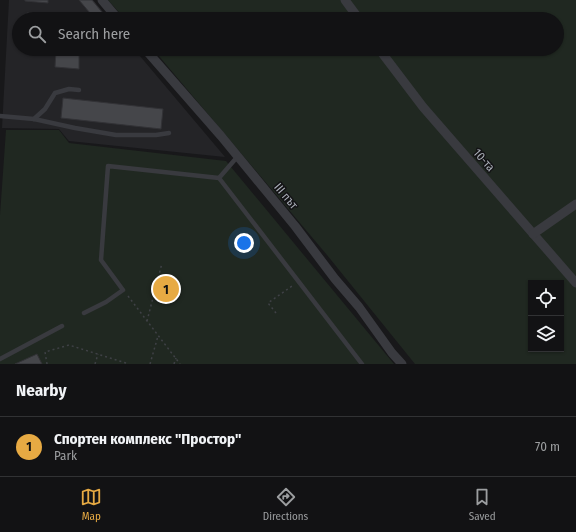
<!DOCTYPE html>
<meta charset="utf-8">
<style>
:root{--surface:#121214;--page:#1f2022;--text:#f1f3f6;--muted:#9c9ea0;--line:#313234;--accent:#e7aa43}
body{margin:0;font-family:"Fira Sans Condensed",sans-serif;background:var(--page);color:var(--text)}
.controls{position:absolute;right:12px;bottom:12px;display:grid;overflow:hidden;border-radius:0px;box-shadow:0 1px 3px #0004}
.controls button{width:36px;height:36px;display:grid;place-items:center;padding:0;border:0;border-bottom:1px solid var(--line);background:var(--surface);color:var(--text);font:20px sans-serif}
.you{position:absolute;left:244px;top:243px;width:14px;height:14px;margin:-10px;border:3px solid #fff;border-radius:50%;background:#1a73e8;box-shadow:0 0 0 6px #1a73e833}
.badge{display:grid;place-items:center;width:26px;height:26px;border-radius:50%;background:var(--accent);color:#111;font-size:13px;font-weight:700}
.pin{position:absolute;translate:-50% -50%;border:2px solid #fff;box-shadow:0 1px 4px #0006}
.list{margin:0;padding:0;list-style:none}
h2{display:flex;justify-content:space-between;align-items:center;height:52px;margin:0;padding:0 16px;font-size:17px}
h2 small{font-size:13px;font-weight:400;color:var(--muted)}
.list li{display:grid;grid-template-columns:26px 1fr auto;gap:12px;align-items:center;box-sizing:border-box;height:60px;padding:0 16px;border-top:1px solid var(--line)}
.list b{display:block;font-size:15px;white-space:nowrap}
.list p{margin:0;font-size:13px;white-space:nowrap;color:var(--muted)}
.list em{font-size:13px;font-style:normal;color:var(--muted)}
.icon{flex:none;width:22px;height:22px;fill:none;stroke:currentColor;stroke-width:2;stroke-linecap:round;stroke-linejoin:round}
.map{position:relative;flex:none;width:576px;height:364px;overflow:hidden}
.search{position:absolute;background:var(--surface);box-shadow:0 1px 3px #0004;left:12px;right:12px;top:12px;height:44px;display:flex;align-items:center;gap:10px;box-sizing:border-box;padding:0 14px;border-radius:22px;color:var(--muted);font-size:15px}
.sheet{height:112px;background:var(--surface)}
nav{display:flex;justify-content:space-around;align-items:center;box-sizing:border-box;height:56px;border-top:1px solid var(--line);background:var(--surface);font-size:11px;color:var(--muted)}
nav a{display:grid;justify-items:center;gap:2px}
nav .on{color:var(--accent)}
.map>svg:first-child{display:block}
</style>
<div class="map">
<svg width="576" height="364" viewBox="0 0 576 364">
<rect width="100%" height="100%" fill="#18181a"/>
<polygon fill="#242427" points="9,0 93,0 109,19 19,19 19,49 134,49 225,157 69,141 59,129 2,128"/>
<g fill="#202821" fill-rule="evenodd">
<path d="M108,0H576V364H415L327,255L153,49H557V19H125ZM531,283H561V349H531Z"/>
<polygon points="6,130 59,130 69,143 226,161 394,364 0,364 0,215"/>
</g>
<g fill="#45464a" stroke="#323236">
<polygon points="25,0 48,0 48,3 25,1"/>
<polygon points="79,0 92,0 106,17 104,19 95,19"/>
<polygon points="27,13 70,16 70,19 27,19"/>
<polygon points="56,50 79,52 79,69 55,67"/>
<polygon points="63,98 163,109 161,129 61,118"/>
<polygon points="37,354 42,364 15,364"/>
</g>
<g fill="none" stroke-linecap="round" stroke-linejoin="round">
<g stroke="#3f4146" stroke-width="1.5" stroke-dasharray="2 3" stroke-linecap="butt">
<polyline points="128,296 180,364"/>
<polyline points="276,313 268,303 292,286"/>
<polyline points="147,321 162,263"/>
<polyline points="47,364 45,352 69,345 129,364"/>
<polyline points="95,364 98,354"/>
<polyline points="150,364 158,336"/>
<polyline points="174,364 176,358"/>
</g>
<g stroke="#393a3f" stroke-width="4.5">
<polyline points="0,116 34,119 75,128 116,135 156,135 169,133"/>
<polyline points="34,119 45,109 55,93 69,89 79,90"/>
<polyline points="219,178 238,156"/>
<polyline points="84,313 106,302 123,290 101,260 108,166 219,178 362,364"/>
<polyline points="0,359 62,326"/>
</g>
<g stroke="#393a3f" stroke-width="9">
<polyline points="102,0 118,19"/>
<polyline points="345,0 359,19"/>
<polyline points="145,49 221,136 295,226 335,279 359,307 392,353 402,364"/>
<polyline points="379,49 423,107 576,283"/>
<polyline points="533,234 576,204"/>
</g>
</g>
<g text-anchor="middle" dominant-baseline="central" stroke-width="3" stroke-linejoin="round" paint-order="stroke">
<g font-size="12" fill="#abb0b9" stroke="#131315">
<text transform="translate(484 160) rotate(48)">10-та</text>
<text transform="translate(286 196) rotate(50)">ІІІ път</text>
</g>
</g>
</svg>
<div class="controls">
<button><svg class="icon" aria-label="locate" viewBox="0 0 24 24"><circle cx="12" cy="12" r="6"/><path d="M12 2v4M12 18v4M2 12h4M18 12h4"/></svg></button>
<button><svg class="icon" aria-label="layers" viewBox="0 0 24 24"><path d="M12 4l9 5-9 5-9-5zM3 14l9 5 9-5"/></svg></button>
</div>
<div class="you"></div>
<div class="pin badge" style="left:166px;top:289px">1</div>
<div class="search"><svg class="icon" aria-label="search" viewBox="0 0 24 24"><circle cx="10" cy="10" r="6"/><path d="M15 15l6 6"/></svg>Search here</div>
</div>
<section class="sheet">
<h2>Nearby<small></small></h2>
<ul class="list">
<li><span class="badge">1</span><div><b>Спортен комплекс &quot;Простор&quot;</b><p>Park</p></div><em>70 m</em></li>
</ul>
</section>
<nav>
<a class="on"><svg class="icon" aria-label="map" viewBox="0 0 24 24"><path d="M3 6l6-2 6 2 6-2v14l-6 2-6-2-6 2zM9 4v14M15 6v14"/></svg>Map</a>
<a><svg class="icon" aria-label="directions" viewBox="0 0 24 24"><path d="M12 3l9 9-9 9-9-9zM9 14v-3h6M13 9l2 2-2 2"/></svg>Directions</a>
<a><svg class="icon" aria-label="saved" viewBox="0 0 24 24"><path d="M7 4h10v16l-5-4-5 4z"/></svg>Saved</a>
</nav>
